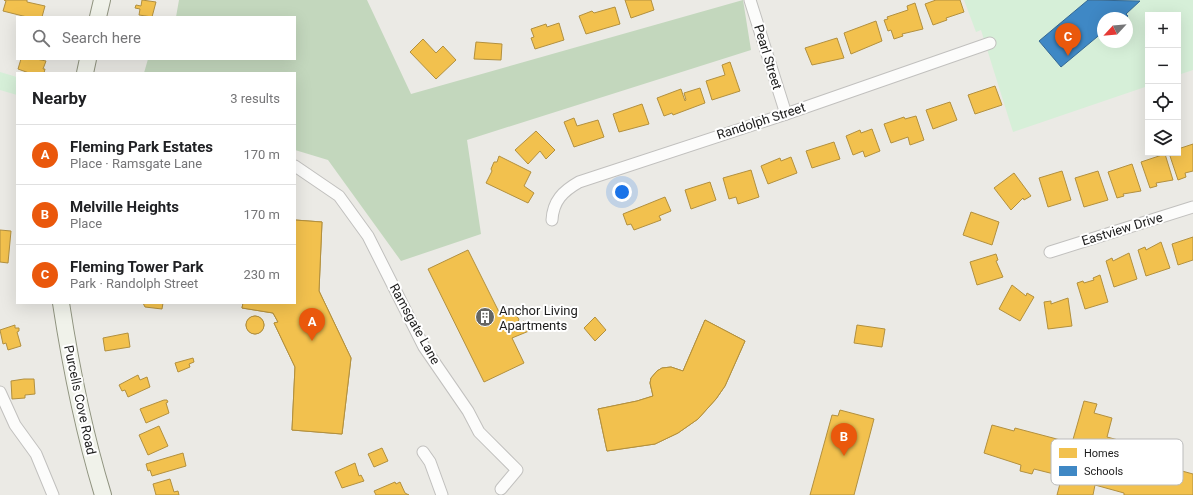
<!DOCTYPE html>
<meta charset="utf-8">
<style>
:root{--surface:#fff;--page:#f6f6f6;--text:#202124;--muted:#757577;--line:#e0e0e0;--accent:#ea580c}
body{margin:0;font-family:Roboto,sans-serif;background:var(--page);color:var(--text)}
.controls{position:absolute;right:12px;top:12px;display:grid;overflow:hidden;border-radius:0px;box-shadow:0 4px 16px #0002}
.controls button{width:36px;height:36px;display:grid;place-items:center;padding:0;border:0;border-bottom:1px solid var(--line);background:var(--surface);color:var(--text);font:20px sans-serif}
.compass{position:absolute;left:1097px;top:12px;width:36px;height:36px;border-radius:50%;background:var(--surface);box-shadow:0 4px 16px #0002;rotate:244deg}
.you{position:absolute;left:622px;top:192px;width:14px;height:14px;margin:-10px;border:3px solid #fff;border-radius:50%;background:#1a73e8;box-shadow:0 0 0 6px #1a73e833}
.badge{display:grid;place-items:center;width:26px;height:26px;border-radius:50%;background:var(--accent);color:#fff;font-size:13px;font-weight:700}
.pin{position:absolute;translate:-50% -33px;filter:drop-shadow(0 1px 2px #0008)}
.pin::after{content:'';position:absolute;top:21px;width:14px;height:12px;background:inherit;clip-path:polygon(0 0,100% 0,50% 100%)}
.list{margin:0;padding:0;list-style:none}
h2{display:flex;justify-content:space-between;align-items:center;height:52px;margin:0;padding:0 16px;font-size:17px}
h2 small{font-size:13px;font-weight:400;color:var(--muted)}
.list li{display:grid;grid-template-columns:26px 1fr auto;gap:12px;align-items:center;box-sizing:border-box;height:60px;padding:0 16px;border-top:1px solid var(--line)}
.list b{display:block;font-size:15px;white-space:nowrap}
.list p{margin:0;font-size:13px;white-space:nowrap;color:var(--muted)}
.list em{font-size:13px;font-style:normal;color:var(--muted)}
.icon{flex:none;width:22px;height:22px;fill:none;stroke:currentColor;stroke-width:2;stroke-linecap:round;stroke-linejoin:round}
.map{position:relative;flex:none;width:1193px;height:495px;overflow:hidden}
.search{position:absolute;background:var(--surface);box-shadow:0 4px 16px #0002;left:16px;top:16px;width:280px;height:44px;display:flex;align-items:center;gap:10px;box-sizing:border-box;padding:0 14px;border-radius:0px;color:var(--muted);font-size:15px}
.panel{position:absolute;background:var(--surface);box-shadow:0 4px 16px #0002;left:16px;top:72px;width:280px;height:232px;border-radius:0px}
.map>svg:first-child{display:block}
</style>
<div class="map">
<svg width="1193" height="495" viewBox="0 0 1193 495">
<rect width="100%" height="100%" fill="#ebeae5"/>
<polygon fill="#c3d7bd" points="179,0 367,0 411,94 743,0 751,50 467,140 481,234 401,261 328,160 295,150 295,73 144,73 148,59 295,59 295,17 176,17"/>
<g fill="#d6efd8" fill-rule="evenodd">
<path d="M964,0H1193V70L1178,75V15H1148V86L1013,132L981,30L976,32ZM1103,18H1127V42H1103Z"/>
<polygon points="0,72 17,77 17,95 0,90"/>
</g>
<g fill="#f2c14e" stroke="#b2903f">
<polygon points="27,0 27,2 45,6 42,17 27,17 3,11 6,1 4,0"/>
<polygon points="142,0 156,2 152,17 139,15 140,9 135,8 136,5 141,6"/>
<polygon points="625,0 651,0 654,10 631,18"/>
<polygon points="936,0 960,0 964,12 946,18 947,20 933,25 925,4"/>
<polygon points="915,3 923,29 902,34 903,36 894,39 891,30 888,31 884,20 888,19 887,17 908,10 907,6"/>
<polygon points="615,7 620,24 586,34 579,16 592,11 594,13"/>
<polygon points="876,21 882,41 851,54 844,33"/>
<polygon points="559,23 564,40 535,49 531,38 534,37 531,29 546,24 547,27"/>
<polygon points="837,38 844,58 812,65 805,48"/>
<polygon points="423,39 436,53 443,46 456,60 436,79 410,52"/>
<polygon points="476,42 502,44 501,60 474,59"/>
<polygon points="21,59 36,59 46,61 43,69 45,69 44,73 29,73 18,69"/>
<polygon points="730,62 740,91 712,100 706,81 725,75 722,65"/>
<polygon points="995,86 1002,105 975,114 968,95"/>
<polygon points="700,88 705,103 673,115 672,113 664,116 657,98 681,89 685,101 686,100 684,93"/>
<polygon points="950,102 957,120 933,129 926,110"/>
<polygon points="642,104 649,124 619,132 613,114"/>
<polygon points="916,116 924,140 910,145 908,137 891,143 884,124 904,117 905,119"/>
<polygon points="574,118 577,126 598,120 604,137 574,147 564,122"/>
<polygon points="872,129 880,151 865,157 863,151 853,155 846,136 860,130 861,133"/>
<polygon points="536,131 555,150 546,159 540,151 528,164 515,150"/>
<polygon points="834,142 840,159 812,168 806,151"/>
<polygon points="1193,144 1193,171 1185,173 1186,177 1178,180 1169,153 1178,153 1178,149"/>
<polygon points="1165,154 1173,180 1156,183 1157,186 1150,188 1141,162"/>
<polygon points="499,156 531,172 524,186 534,193 528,203 486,183 492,171 491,169 494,162 497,162"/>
<polygon points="791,157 797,173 768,184 761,166 780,158 781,161"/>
<polygon points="1132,164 1141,191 1123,194 1124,196 1117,198 1108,172"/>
<polygon points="751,170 759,197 738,204 736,197 729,199 723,178"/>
<polygon points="1062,171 1071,200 1048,207 1039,178"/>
<polygon points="1098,171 1108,200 1084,207 1075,178"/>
<polygon points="1014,173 1031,196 1024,200 1023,198 1011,210 994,188"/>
<polygon points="710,182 716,200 691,209 685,190"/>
<polygon points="665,197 671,211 659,216 661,220 634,230 631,224 627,225 623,214"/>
<polygon points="971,212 999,222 992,245 963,235"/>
<polygon points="295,220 322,222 319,291 351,358 342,434 292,430 295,367 274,323 278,322 273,313 242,308 243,303 295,303"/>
<polygon points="295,220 322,222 319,291 351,358 342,434 292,430 295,367 274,323 278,322 273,313 242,308 243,303 295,303"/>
<polygon points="0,230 11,231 8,263 0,262"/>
<polygon points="1193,237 1193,260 1178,265 1172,244"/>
<polygon points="1161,242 1170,268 1146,276 1138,250 1145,247 1146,250"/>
<polygon points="468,250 500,314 511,310 519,319 517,324 524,321 529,331 512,338 524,363 484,382 428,269"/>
<polygon points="1129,253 1137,279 1114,287 1106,261 1112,258 1113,261"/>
<polygon points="996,254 998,260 996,261 1003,277 977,285 970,262"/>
<polygon points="1100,275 1108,302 1085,309 1077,283 1083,281 1084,283 1094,280 1093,278"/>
<polygon points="1012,285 1026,296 1027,293 1034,297 1020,321 999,309"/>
<polygon points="1068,298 1072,326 1048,329 1044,302 1051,301 1051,304"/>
<polygon points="143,303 163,303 162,309 145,307"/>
<circle cx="255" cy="325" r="9"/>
<circle cx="255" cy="325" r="9"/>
<polygon points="595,317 606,330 595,341 584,328"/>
<polygon points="705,320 745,341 725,386 716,399 698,419 678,433 655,444 607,451 598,409 637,401 653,396 650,383 651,378 657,371 662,368 671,367 683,371"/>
<polygon points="705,320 745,341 725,386 716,399 698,419 678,433 655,444 607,451 598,409 637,401 653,396 650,383 651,378 657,371 662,368 671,367 683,371"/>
<polygon points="15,325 15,328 19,328 19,331 17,332 21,346 8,350 6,343 3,344 0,330"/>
<polygon points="857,325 885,329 882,347 854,343"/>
<polygon points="128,333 130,347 105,351 103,338"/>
<polygon points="193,358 194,362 189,364 190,367 178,372 175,363"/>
<polygon points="138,375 140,380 147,377 150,387 128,397 125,390 122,391 119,385"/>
<polygon points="24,379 34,379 35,394 25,395 25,398 12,399 11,381"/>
<polygon points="164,400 167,400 168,402 166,403 169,413 146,423 140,409"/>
<polygon points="1084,401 1097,404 1094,413 1112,418 1107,437 1163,452 1160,465 1193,474 1193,495 1124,495 1124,493 1095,485 1093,495 1057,495 1062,476 1034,469 1032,474 1020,471 1021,465 984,453 992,425 1014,431 1015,428 1072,443"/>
<polygon points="840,410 874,419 854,495 810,495 832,415 838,416"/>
<polygon points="159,426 168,446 148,455 139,435"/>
<polygon points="382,448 388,461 374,467 368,454"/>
<polygon points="183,453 186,466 152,476 150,470 148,471 146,464"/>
<polygon points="355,463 359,476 361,475 364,481 342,488 335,472"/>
<polygon points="170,479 174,492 178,491 179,495 156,495 153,484"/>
<polygon points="395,482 396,484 400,482 405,493 409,495 376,495 374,491"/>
</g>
<polygon fill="#3f88c5" stroke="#356893" points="1088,0 1140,1 1126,14 1128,16 1126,18 1103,18 1103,32 1061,67 1039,41"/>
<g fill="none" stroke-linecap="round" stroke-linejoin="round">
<defs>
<g id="minor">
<polyline points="750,0 786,114"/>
<polyline points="295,166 339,196 368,236 424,347 468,411 479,432 517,470 501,489"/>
<path d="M552,220C553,201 563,191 579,182L786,114L990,43"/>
<polyline points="1050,252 1193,207"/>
<polyline points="0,392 15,425 36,454 53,495"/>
<polyline points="423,452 430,462 442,495"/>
</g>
<g id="secondary">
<polyline points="98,17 102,0"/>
<polyline points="85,73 88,59"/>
<path d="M61,303C71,368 84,433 103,495"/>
</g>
</defs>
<use href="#minor" stroke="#c1c0be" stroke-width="13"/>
<use href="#secondary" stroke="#8f937f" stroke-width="18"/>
<use href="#minor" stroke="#fcfcfb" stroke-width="11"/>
<use href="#secondary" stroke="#f0f2ea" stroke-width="16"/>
</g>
<defs>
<symbol id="building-disc" viewBox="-11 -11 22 22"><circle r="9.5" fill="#656563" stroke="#fff"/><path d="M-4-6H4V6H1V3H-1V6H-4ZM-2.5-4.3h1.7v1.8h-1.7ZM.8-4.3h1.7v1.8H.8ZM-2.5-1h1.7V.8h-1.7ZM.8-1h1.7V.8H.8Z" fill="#fff"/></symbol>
</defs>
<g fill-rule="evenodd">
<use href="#building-disc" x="474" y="306" width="22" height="22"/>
</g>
<g text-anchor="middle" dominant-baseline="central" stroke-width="4" stroke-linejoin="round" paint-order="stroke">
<g font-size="13" fill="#1d1d1d" stroke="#fff">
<text transform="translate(768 57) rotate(73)">Pearl Street</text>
<text transform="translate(761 121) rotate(-18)">Randolph Street</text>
<text transform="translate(1122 229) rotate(-17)">Eastview Drive</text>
<text transform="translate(415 324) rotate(61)">Ramsgate Lane</text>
<text transform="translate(80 400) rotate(78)">Purcells Cove Road</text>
</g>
<g font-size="13" fill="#1d1d1d" stroke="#fff" text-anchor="start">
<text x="499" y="310">Anchor Living<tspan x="499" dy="15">Apartments</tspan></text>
</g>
</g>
<rect x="1051" y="439" width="132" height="46" rx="6" fill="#fff" stroke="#bbb" stroke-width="1"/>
<rect x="1059" y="448" width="18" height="10" fill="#f2c14e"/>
<rect x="1059" y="466" width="18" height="10" fill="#3f88c5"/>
<g font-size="11" fill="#1d1d1d">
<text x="1084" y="457">Homes</text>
<text x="1084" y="475">Schools</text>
</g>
</svg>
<div class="controls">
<button>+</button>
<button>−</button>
<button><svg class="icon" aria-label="locate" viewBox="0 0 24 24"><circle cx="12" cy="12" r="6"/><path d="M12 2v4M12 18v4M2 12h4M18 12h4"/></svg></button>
<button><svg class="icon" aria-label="layers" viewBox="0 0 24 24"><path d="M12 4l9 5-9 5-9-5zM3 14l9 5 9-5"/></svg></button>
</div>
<svg class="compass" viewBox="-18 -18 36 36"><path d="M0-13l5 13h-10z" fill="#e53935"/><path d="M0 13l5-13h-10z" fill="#757577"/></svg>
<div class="you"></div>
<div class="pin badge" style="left:312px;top:341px">A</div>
<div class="pin badge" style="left:844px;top:456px">B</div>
<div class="pin badge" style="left:1068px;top:56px">C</div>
<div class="search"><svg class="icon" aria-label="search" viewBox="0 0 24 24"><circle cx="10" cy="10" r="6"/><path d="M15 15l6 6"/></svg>Search here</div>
<section class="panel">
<h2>Nearby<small>3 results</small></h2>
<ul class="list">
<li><span class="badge">A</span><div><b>Fleming Park Estates</b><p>Place · Ramsgate Lane</p></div><em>170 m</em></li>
<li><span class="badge">B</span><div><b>Melville Heights</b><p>Place</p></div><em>170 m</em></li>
<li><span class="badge">C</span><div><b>Fleming Tower Park</b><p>Park · Randolph Street</p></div><em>230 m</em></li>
</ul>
</section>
</div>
